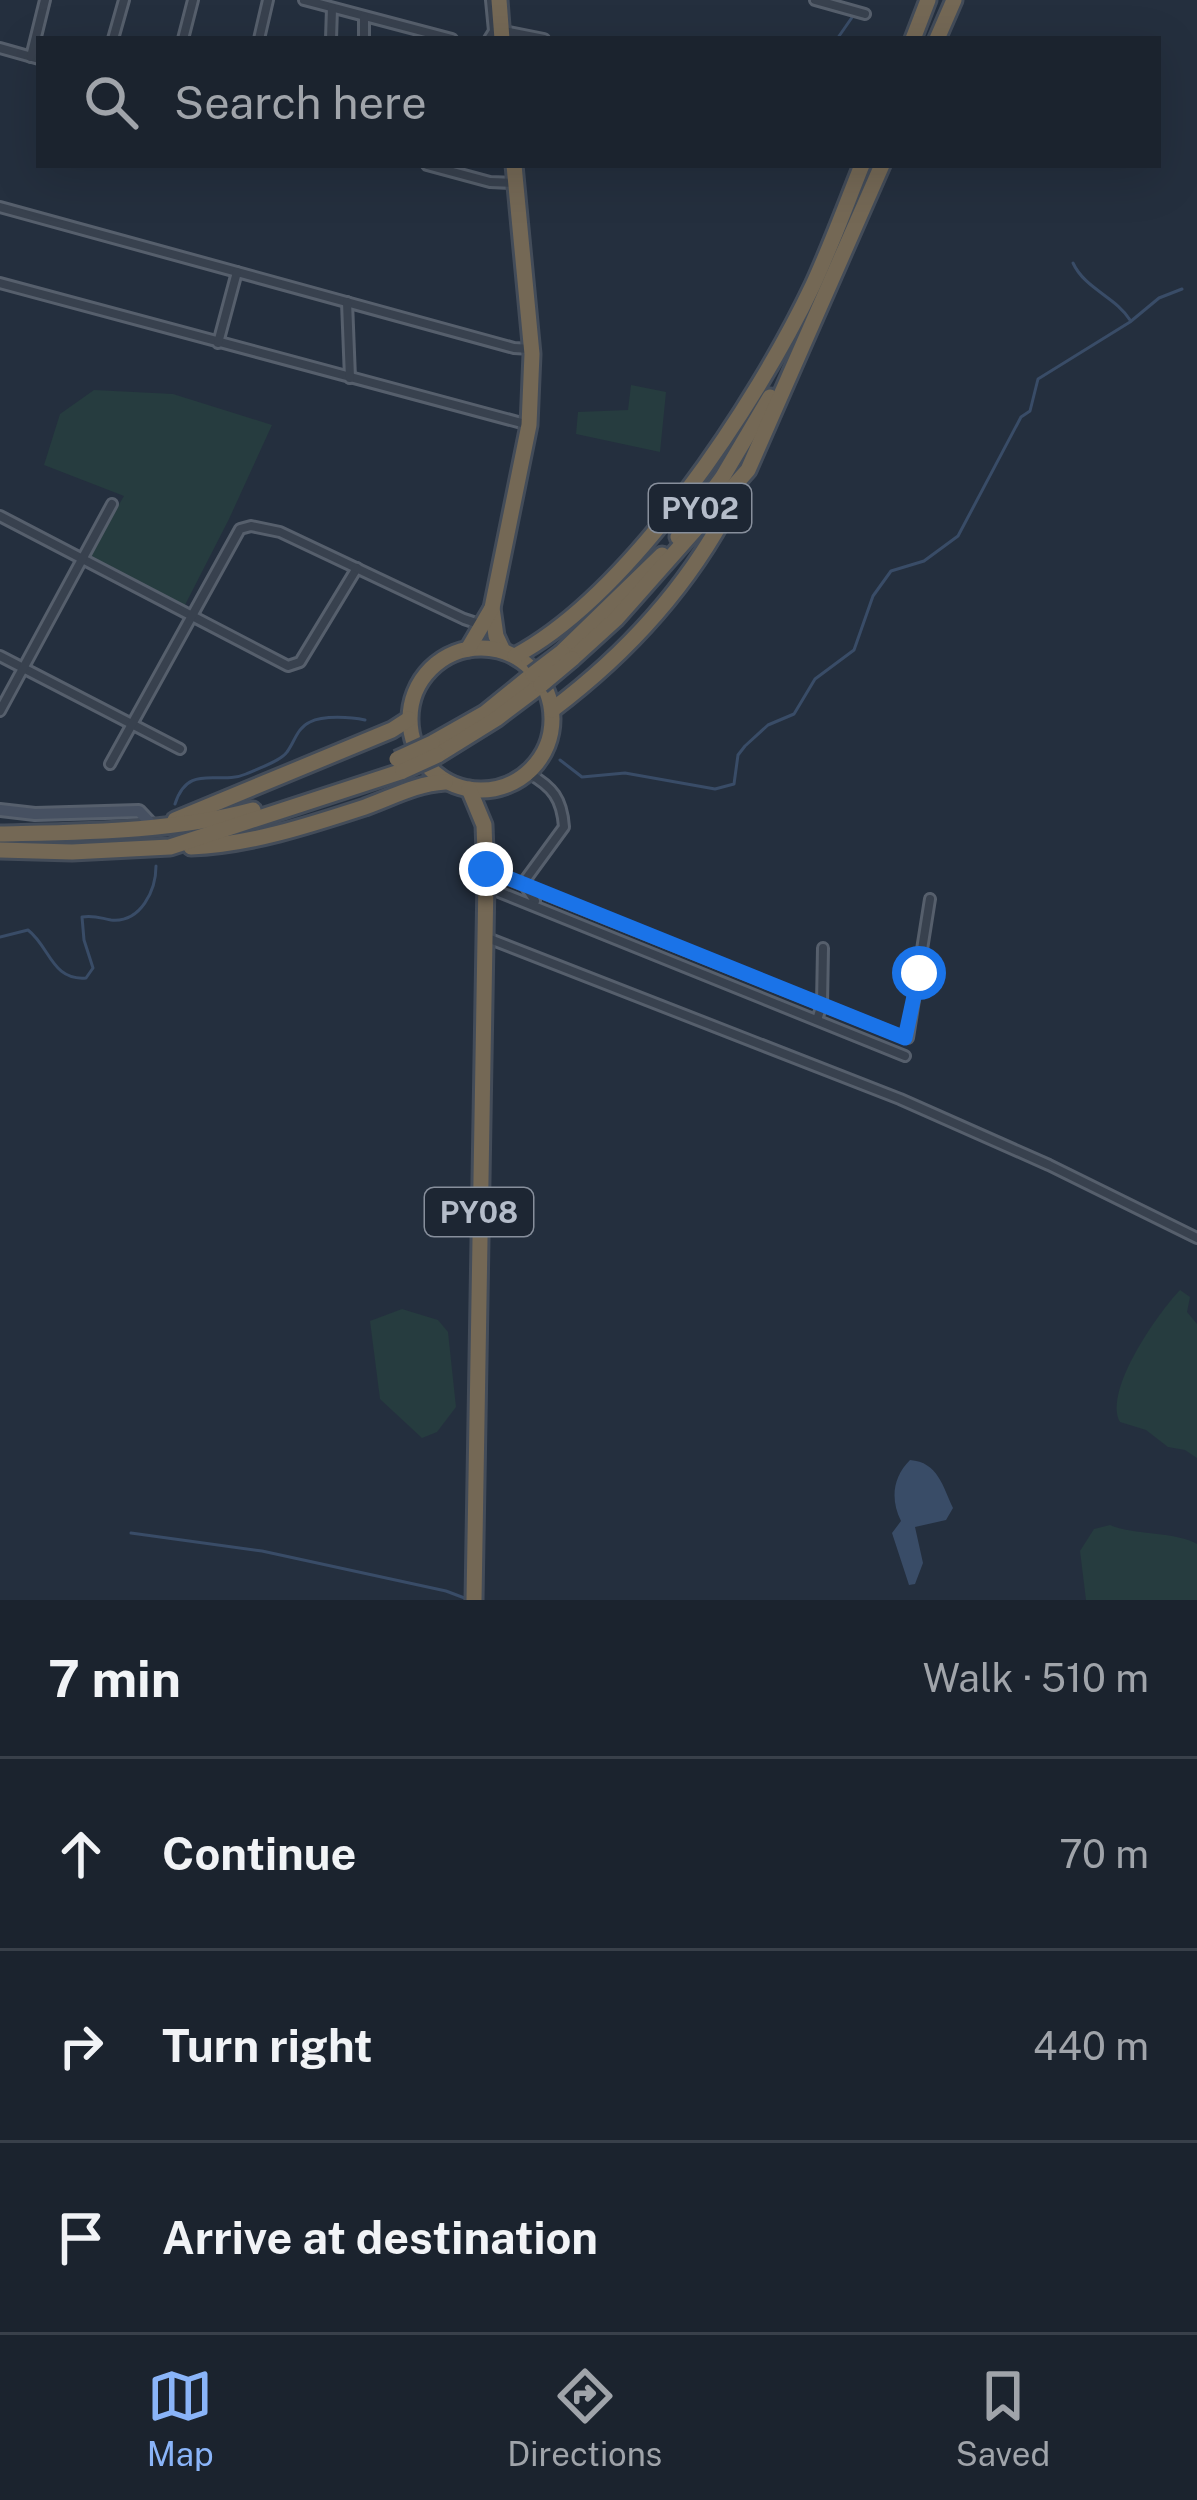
<!DOCTYPE html>
<meta charset="utf-8">
<style>
:root{--surface:#1b232e;--page:#242b36;--text:#f1f3f6;--muted:#a0a4aa;--line:#39404a;--accent:#8ab4f8}
body{margin:0;font-family:"Public Sans",sans-serif;background:var(--page);color:var(--text)}
.stop{position:absolute;width:36px;height:36px;margin:-27px;border:9px solid #1a73e8;border-radius:50%;background:#fff}
.stop.end{background:#1a73e8;border-color:#fff;box-shadow:0 3px 12px #0008}
.list{margin:0;padding:0;list-style:none}
h2{display:flex;justify-content:space-between;align-items:center;height:156px;margin:0;padding:0 48px;font-size:51px}
h2 small{font-size:39px;font-weight:400;color:var(--muted)}
.list li{display:grid;grid-template-columns:78px 1fr auto;gap:36px;align-items:center;box-sizing:border-box;height:192px;padding:0 48px;border-top:3px solid var(--line)}
.list b{display:block;font-size:45px;white-space:nowrap}
.list em{font-size:39px;font-style:normal;color:var(--muted)}
.icon{flex:none;width:66px;height:66px;fill:none;stroke:currentColor;stroke-width:2;stroke-linecap:round;stroke-linejoin:round}
.map{position:relative;flex:none;width:1197px;height:1600px;overflow:hidden}
.search{position:absolute;background:var(--surface);box-shadow:0 12px 48px #0002;left:36px;right:36px;top:36px;height:132px;display:flex;align-items:center;gap:30px;box-sizing:border-box;padding:0 42px;border-radius:0px;color:var(--muted);font-size:45px}
.sheet{height:732px;background:var(--surface)}
nav{display:flex;justify-content:space-around;align-items:center;box-sizing:border-box;height:168px;border-top:3px solid var(--line);background:var(--surface);font-size:33px;color:var(--muted)}
nav a{display:grid;justify-items:center;gap:6px}
nav .on{color:var(--accent)}
.map>svg:first-child{display:block}
</style>
<div class="map">
<svg width="1197" height="1600" viewBox="0 0 1197 1600">
<rect width="100%" height="100%" fill="#242f3e"/>
<g fill="#263c3f">
<polygon points="631,385 666,392 660,452 576,434 578,412 628,410"/>
<polygon points="94,390 173,394 272,425 229,519 185,605 89,555 124,496 44,465 60,414"/>
<path d="M1180,1290L1190,1297L1187,1312L1197,1324V1458L1185,1450L1168,1447L1146,1430L1120,1422C1103,1391 1158,1313 1180,1290Z"/>
<polygon points="402,1309 438,1320 448,1332 456,1407 437,1432 422,1438 380,1399 370,1321"/>
<path d="M1110,1525C1132,1535 1179,1532 1197,1544V1600H1086L1080,1551L1094,1529Z"/>
</g>
<path fill="#394c67" d="M910,1460C938,1462 943,1487 953,1508L946,1520L915,1527L923,1563L915,1584L909,1585L892,1533L901,1521C890,1499 893,1477 910,1460Z"/>
<g fill="none" stroke-linecap="round" stroke-linejoin="round">
<g stroke="#394c67" stroke-width="3">
<polyline points="837,39 853,16"/>
<path d="M1073,263C1085,289 1116,297 1130,320"/>
<polyline points="560,760 582,777 625,773 715,789 734,784 738,755 745,746 768,725 794,714 815,679 854,650 873,596 891,571 924,561 958,536 1021,417 1030,411 1038,379 1130,322 1159,298 1182,289"/>
<path d="M175,804C188,762 219,786 246,774C257,769 281,761 287,752C295,741 297,728 310,722C323,715 352,717 365,720"/>
<path d="M0,937L28,930C50,947 52,981 86,978L93,968L84,940L82,917C94,915 100,918 111,920C141,923 156,890 156,866"/>
<polyline points="131,1533 262,1551 446,1591 467,1599"/>
</g>
<defs>
<g id="street">
<polyline points="304,0 452,39"/>
<polyline points="815,0 865,14"/>
<polyline points="504,31 544,39"/>
<polyline points="113,39 124,0"/>
<polyline points="183,39 193,0"/>
<polyline points="259,39 268,0"/>
<polyline points="331,39 332,8"/>
<polyline points="364,39 364,17"/>
<polyline points="489,39 494,31 491,0"/>
<polyline points="0,48 39,59"/>
<polyline points="31,57 45,0"/>
<polyline points="427,165 490,182 513,183"/>
<polyline points="0,207 514,348 531,349"/>
<polyline points="0,283 529,425"/>
<polyline points="347,302 350,378"/>
<polyline points="218,343 237,272"/>
<polyline points="0,516 288,666 300,662 357,568"/>
<polyline points="0,656 180,749"/>
<polyline points="0,711 112,504"/>
<polyline points="110,764 240,529 251,526 280,532 464,619 482,625"/>
<path d="M528,773C553,787 562,799 564,827L526,879L524,884L535,901"/>
<polyline points="489,871 905,1038 908,1038 930,899"/>
<polyline points="489,888 905,1056"/>
<polyline points="485,937 900,1099 1049,1165 1197,1238"/>
<polyline points="817,1020 822,1004 823,948"/>
</g>
<polyline id="secondary" points="0,810 35,814 139,811 154,827"/>
<g id="highway">
<polyline points="499,0 502,39"/>
<polyline points="913,39 928,0"/>
<polyline points="937,39 954,0"/>
<polyline points="678,537 722,478 770,397"/>
<polyline points="492,608 496,636 503,651"/>
<circle cx="481" cy="719" r="71"/>
<polyline points="468,649 492,608 529,425 532,354 514,165"/>
<polyline points="562,652 662,555"/>
<path d="M515,656C631,594 757,403 813,285C831,246 846,205 862,165"/>
<polyline points="572,659 616,619 748,470 882,165"/>
<path d="M552,710C629,652 694,580 736,494"/>
<polyline points="432,743 485,713 533,674"/>
<polyline points="438,755 496,719 541,685"/>
<polyline points="469,789 484,825 486,879 474,1600"/>
<polyline points="175,820 392,730 409,719"/>
<path d="M0,834C85,832 171,832 253,810"/>
<path d="M191,847C249,845 310,825 365,807C393,797 415,784 445,782"/>
<polyline points="0,850 72,852 170,847 403,771"/>
</g>
</defs>
<use href="#street" stroke="#565f6c" stroke-width="14"/>
<use href="#secondary" stroke="#565f6c" stroke-width="16"/>
<use href="#highway" stroke="#434c59" stroke-width="21"/>
<use href="#street" stroke="#38414e" stroke-width="8"/>
<use href="#secondary" stroke="#465061" stroke-width="10"/>
<use href="#highway" stroke="#746855" stroke-width="15"/>
<defs>
<g id="highway-bridge">
<polyline points="533,674 562,652"/>
<polyline points="541,685 572,659"/>
<polyline points="397,759 432,743"/>
<polyline points="403,771 438,755"/>
</g>
</defs>
<use href="#highway-bridge" stroke="#434c59" stroke-width="21" stroke-linecap="butt"/>
<use href="#highway-bridge" stroke="#746855" stroke-width="15"/>
</g>
<g fill="none" stroke-linecap="round" stroke-linejoin="round">
<polyline stroke="#1a73e8" stroke-width="15" points="486,869 905,1038 919,973"/>
</g>
<g text-anchor="middle" dominant-baseline="central" stroke-width="9" stroke-linejoin="round" paint-order="stroke">
<g fill="#1d2633" stroke="#878f9c" stroke-width="3">
<rect x="649" y="484" width="102" height="48" rx="9"/>
<rect x="425" y="1188" width="108" height="48" rx="9"/>
</g>
<g font-size="30" font-weight="bold" fill="#b4bcc9">
<text x="700" y="508">PY02</text>
<text x="479" y="1212">PY08</text>
</g>
</g>
</svg>
<div class="stop" style="left:919px;top:973px"></div>
<div class="stop end" style="left:486px;top:869px"></div>
<div class="search"><svg class="icon" aria-label="search" viewBox="0 0 24 24"><circle cx="10" cy="10" r="6"/><path d="M15 15l6 6"/></svg>Search here</div>
</div>
<section class="sheet">
<h2>7 min<small>Walk · 510 m</small></h2>
<ul class="list">
<li><svg class="icon" aria-label="ahead" viewBox="0 0 24 24"><path d="M12 20V5M6 11l6-6 6 6"/></svg><div><b>Continue</b></div><em>70 m</em></li>
<li><svg class="icon" aria-label="right" viewBox="0 0 24 24"><path d="M7 20v-9h11M14 6l5 5-5 5"/></svg><div><b>Turn right</b></div><em>440 m</em></li>
<li><svg class="icon" aria-label="arrive" viewBox="0 0 24 24"><path d="M6 21V4h12l-3 4 3 4H6"/></svg><div><b>Arrive at destination</b></div></li>
</ul>
</section>
<nav>
<a class="on"><svg class="icon" aria-label="map" viewBox="0 0 24 24"><path d="M3 6l6-2 6 2 6-2v14l-6 2-6-2-6 2zM9 4v14M15 6v14"/></svg>Map</a>
<a><svg class="icon" aria-label="directions" viewBox="0 0 24 24"><path d="M12 3l9 9-9 9-9-9zM9 14v-3h6M13 9l2 2-2 2"/></svg>Directions</a>
<a><svg class="icon" aria-label="saved" viewBox="0 0 24 24"><path d="M7 4h10v16l-5-4-5 4z"/></svg>Saved</a>
</nav>
